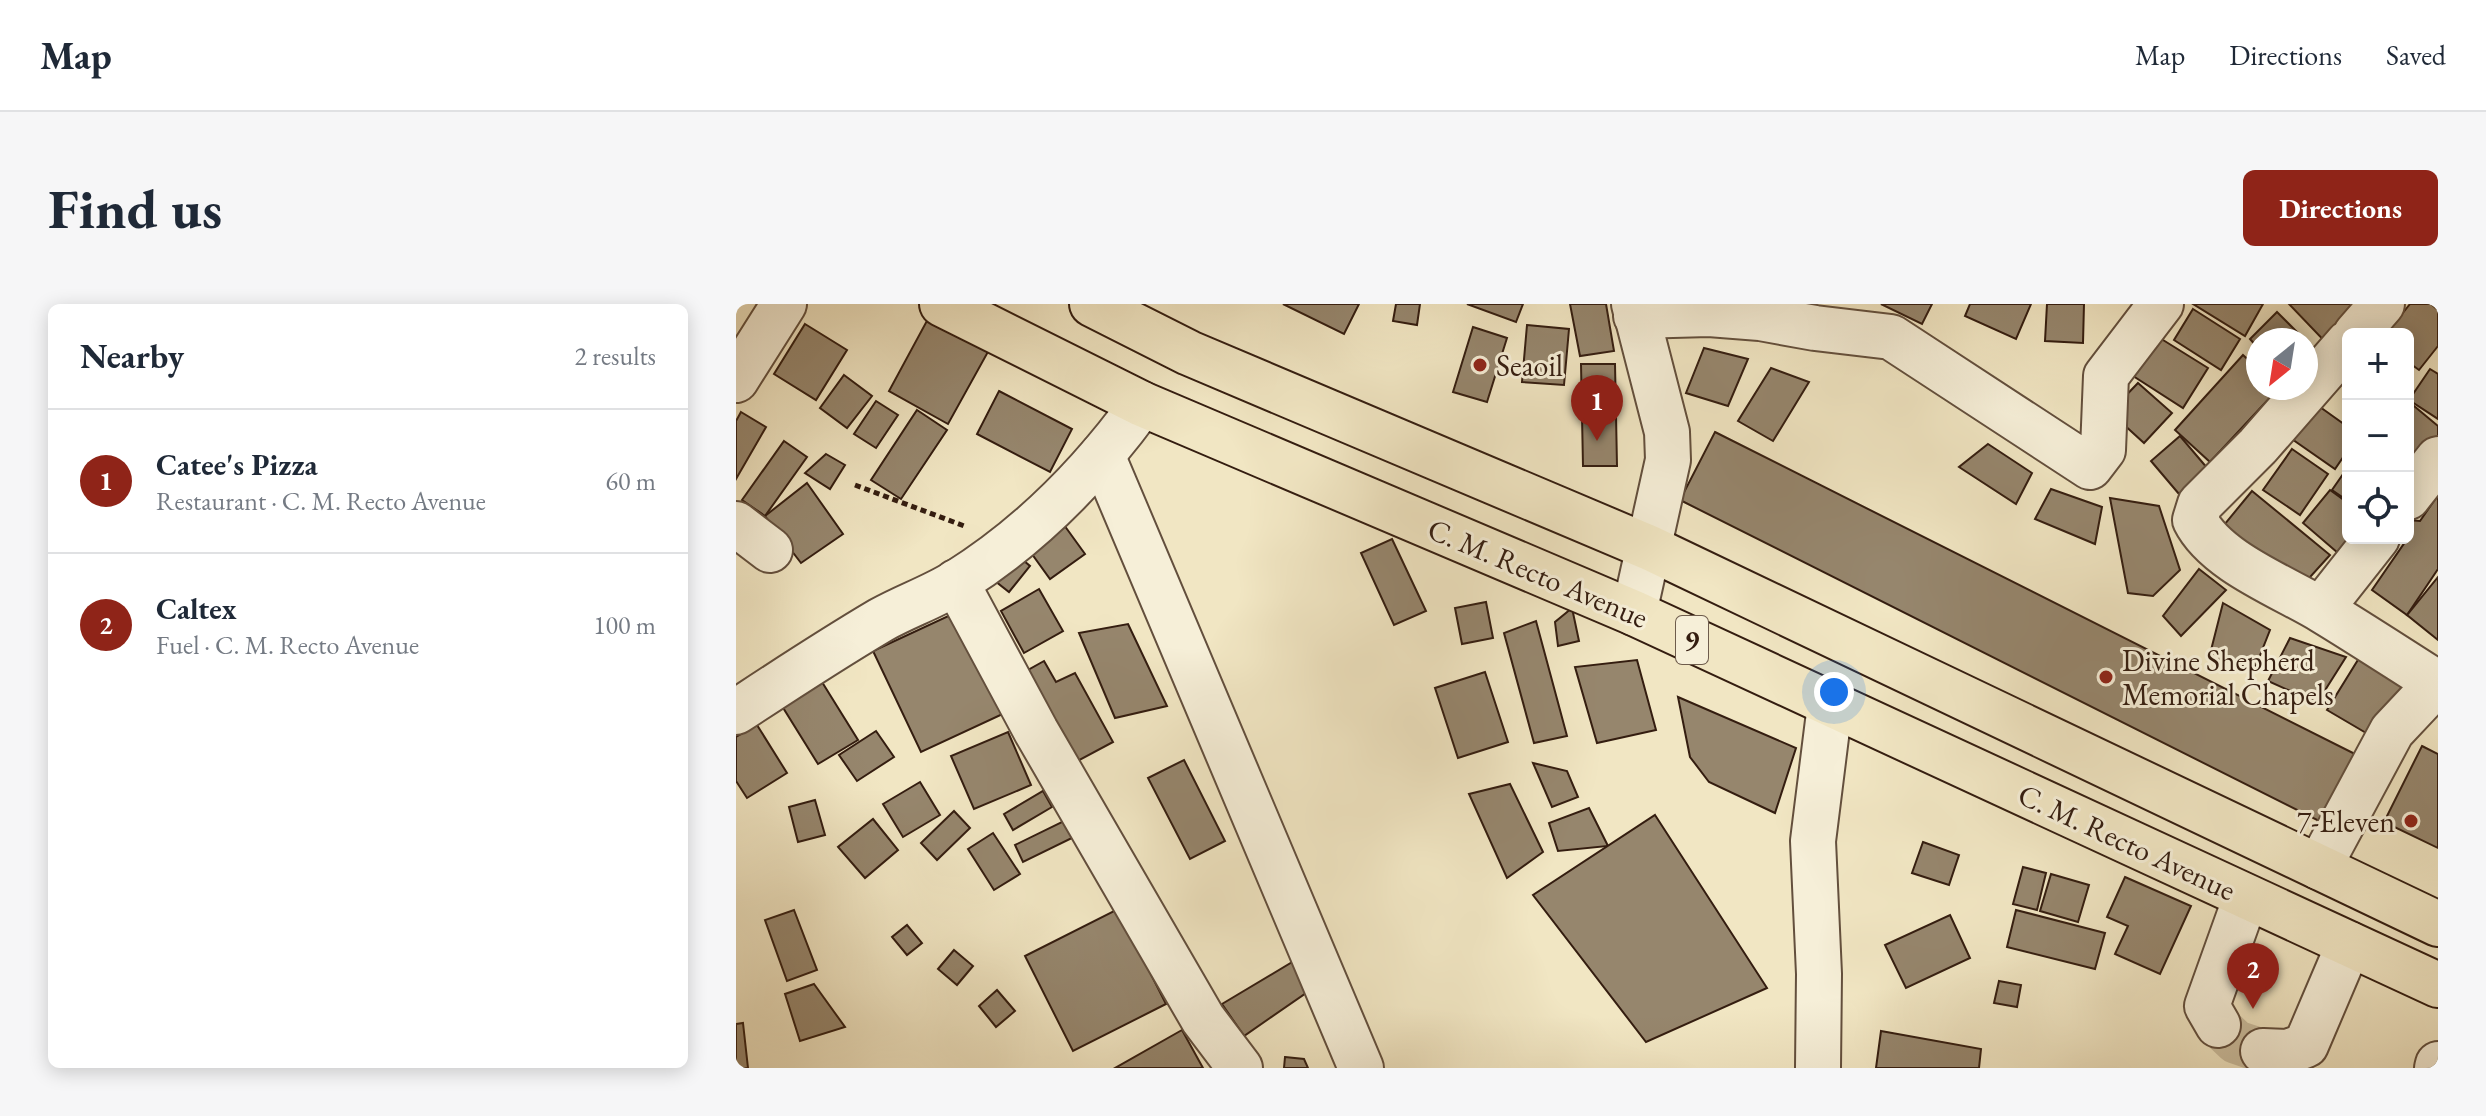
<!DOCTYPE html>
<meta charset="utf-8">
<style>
:root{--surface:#fff;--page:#f6f6f7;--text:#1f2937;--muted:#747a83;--line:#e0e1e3;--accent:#8f2418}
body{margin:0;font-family:"EB Garamond",serif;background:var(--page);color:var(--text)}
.controls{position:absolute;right:24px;top:24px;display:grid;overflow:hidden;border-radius:12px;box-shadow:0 4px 20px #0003}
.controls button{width:72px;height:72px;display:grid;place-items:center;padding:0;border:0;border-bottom:2px solid var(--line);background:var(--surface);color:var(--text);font:40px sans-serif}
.compass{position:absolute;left:1510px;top:24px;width:72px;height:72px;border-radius:50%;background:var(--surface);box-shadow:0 4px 20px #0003;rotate:210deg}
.you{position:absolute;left:1098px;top:388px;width:28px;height:28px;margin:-20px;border:6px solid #fff;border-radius:50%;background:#1a73e8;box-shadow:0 0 0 12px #1a73e833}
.badge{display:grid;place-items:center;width:52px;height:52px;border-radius:50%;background:var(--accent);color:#fff;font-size:26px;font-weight:700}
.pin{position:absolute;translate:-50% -66px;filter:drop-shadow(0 2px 4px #0008)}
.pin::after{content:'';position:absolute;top:42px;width:28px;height:24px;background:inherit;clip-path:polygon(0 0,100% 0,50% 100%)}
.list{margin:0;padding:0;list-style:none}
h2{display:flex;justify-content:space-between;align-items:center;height:104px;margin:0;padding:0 32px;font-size:34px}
h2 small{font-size:26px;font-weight:400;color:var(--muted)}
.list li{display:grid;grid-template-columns:52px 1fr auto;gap:24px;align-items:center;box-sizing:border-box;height:144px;padding:0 32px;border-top:2px solid var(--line)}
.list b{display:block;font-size:30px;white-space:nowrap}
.list p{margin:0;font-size:26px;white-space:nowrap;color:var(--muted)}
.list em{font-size:26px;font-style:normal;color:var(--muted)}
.icon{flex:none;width:44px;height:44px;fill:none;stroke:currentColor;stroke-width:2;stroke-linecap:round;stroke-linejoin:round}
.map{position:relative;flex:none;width:1702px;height:764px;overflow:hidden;border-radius:12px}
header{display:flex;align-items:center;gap:48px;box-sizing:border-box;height:112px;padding:0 40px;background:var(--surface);border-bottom:2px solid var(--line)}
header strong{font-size:38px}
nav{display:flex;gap:44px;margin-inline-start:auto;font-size:28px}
.intro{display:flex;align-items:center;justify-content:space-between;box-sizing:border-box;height:192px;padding:0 48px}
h1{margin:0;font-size:56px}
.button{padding:20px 36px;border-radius:12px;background:var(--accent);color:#fff;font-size:28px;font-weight:700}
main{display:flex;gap:48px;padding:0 48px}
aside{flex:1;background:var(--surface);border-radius:12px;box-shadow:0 4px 20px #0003}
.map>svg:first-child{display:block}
</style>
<header>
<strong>Map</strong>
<nav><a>Map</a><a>Directions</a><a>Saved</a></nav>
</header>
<div class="intro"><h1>Find us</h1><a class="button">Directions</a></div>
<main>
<aside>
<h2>Nearby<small>2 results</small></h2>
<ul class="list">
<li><span class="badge">1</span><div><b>Catee's Pizza</b><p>Restaurant · C. M. Recto Avenue</p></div><em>60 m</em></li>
<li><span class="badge">2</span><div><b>Caltex</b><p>Fuel · C. M. Recto Avenue</p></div><em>100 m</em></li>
</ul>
</aside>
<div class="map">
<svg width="1702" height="764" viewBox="0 0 1702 764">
<rect width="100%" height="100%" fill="#f1e6c3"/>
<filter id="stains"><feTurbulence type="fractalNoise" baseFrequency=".0025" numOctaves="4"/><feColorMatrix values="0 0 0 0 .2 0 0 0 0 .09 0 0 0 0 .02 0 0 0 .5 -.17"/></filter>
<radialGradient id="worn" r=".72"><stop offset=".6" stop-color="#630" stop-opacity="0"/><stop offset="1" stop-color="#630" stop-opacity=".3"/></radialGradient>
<g fill="#96866d" stroke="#341d10" stroke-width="2">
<polygon points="547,0 623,0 608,30"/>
<polygon points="660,0 684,0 681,21 657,17"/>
<polygon points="731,0 787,0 780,18"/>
<polygon points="834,0 870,0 878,47 844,52"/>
<polygon points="1145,0 1196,0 1186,20"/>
<polygon points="1234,0 1295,0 1280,35 1229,12"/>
<polygon points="1311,0 1348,0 1347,39 1309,37"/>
<polygon points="1457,0 1527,0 1509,32"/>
<polygon points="1553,0 1633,0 1597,46"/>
<polygon points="1674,0 1695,0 1702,6 1702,42 1683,66 1672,58 1672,30 1650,30"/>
<polygon points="1457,5 1504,35 1485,66 1438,36"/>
<polygon points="1541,8 1569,36 1522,36 1522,44 1514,35"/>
<polygon points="193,13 253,46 212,120 153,87"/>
<polygon points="69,20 111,46 80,96 38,70"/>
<polygon points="791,21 833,25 828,81 786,78"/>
<polygon points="737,23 771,34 751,98 717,88"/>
<polygon points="1419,31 1472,64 1447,104 1394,70"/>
<polygon points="968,44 1012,55 992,102 950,89"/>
<polygon points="1507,51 1522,65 1522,84 1543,84 1474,158 1439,126"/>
<polygon points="845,60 879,60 881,162 847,162"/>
<polygon points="1035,64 1073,78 1037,137 1002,117"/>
<polygon points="1694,65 1702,70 1702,115 1673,96"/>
<polygon points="108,71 136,92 111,124 84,104"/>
<polygon points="1402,79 1436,109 1408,139 1374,108"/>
<polygon points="263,87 336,125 314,168 241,130"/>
<polygon points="140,97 162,111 140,144 118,130"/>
<polygon points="1672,97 1702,122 1702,143 1672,171"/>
<polygon points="1577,98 1612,123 1612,146 1599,165 1553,133"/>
<polygon points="181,106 211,126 165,195 135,176"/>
<polygon points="5,108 30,123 0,175 0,117"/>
<polygon points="979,128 1621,451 1587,519 944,196"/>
<polygon points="1444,132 1472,165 1443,190 1415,157"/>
<polygon points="48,137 71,153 29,212 6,196"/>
<polygon points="1252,140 1296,169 1280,200 1223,163"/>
<polygon points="1556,145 1592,170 1564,211 1527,186"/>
<polygon points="90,150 109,161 94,185 69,169"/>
<polygon points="1612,163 1612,197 1596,186"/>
<polygon points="71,179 107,230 65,259 29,212"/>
<polygon points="1315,185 1366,203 1359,240 1299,215"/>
<polygon points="1594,186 1612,199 1612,234 1625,234 1609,255 1567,219"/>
<polygon points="1516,187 1594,251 1566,282 1488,221"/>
<polygon points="1702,191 1702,265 1671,311 1636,286 1669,238 1665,234 1672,234 1672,216 1684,217"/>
<polygon points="1374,194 1423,202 1444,266 1417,292 1392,289"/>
<polygon points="323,214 349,250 314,275 288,239"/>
<polygon points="656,235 690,307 658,321 625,249"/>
<polygon points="275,246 294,262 273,288 254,273"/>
<polygon points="1463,265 1490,286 1445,332 1427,312"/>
<polygon points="1702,273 1702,336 1671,311"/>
<polygon points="303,285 327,327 288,349 265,307"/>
<polygon points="750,298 757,334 726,340 719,304"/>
<polygon points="1487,299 1534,326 1519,364 1473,354"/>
<polygon points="836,304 843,337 822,342 819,318"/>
<polygon points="223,307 271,408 185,448 137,347"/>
<polygon points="800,317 831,432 798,439 768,329"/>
<polygon points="392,320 431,402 379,414 343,329"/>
<polygon points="1554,334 1610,353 1581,399 1532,377"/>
<polygon points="1625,351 1674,385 1637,433 1591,406"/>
<polygon points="901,356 920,426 861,439 839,363"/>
<polygon points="308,357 320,378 339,369 377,438 334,461 285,370"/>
<polygon points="749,368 772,438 722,454 699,384"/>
<polygon points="86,378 122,436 82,460 46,402"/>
<polygon points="942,393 1060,444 1039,509 973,478 954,453"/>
<polygon points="21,421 51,469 11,494 0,477 0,433"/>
<polygon points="140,427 158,453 121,477 103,451"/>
<polygon points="272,428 295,481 238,505 215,452"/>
<polygon points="1686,442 1702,450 1702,544 1648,518"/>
<polygon points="448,456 489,537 454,555 412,474"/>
<polygon points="797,459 831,467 842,493 816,503"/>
<polygon points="184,478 204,511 167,533 147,500"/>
<polygon points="774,480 807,548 771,574 733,490"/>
<polygon points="307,487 316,503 277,526 268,510"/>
<polygon points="79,496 89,531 62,538 53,503"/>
<polygon points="853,504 872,542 822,547 813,519"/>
<polygon points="218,507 234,524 201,556 185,539"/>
<polygon points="919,511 1031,684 910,738 797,591"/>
<polygon points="137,515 162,546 129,574 102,543"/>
<polygon points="332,515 340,532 287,558 279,541"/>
<polygon points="257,529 284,570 258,586 232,545"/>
<polygon points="1187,538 1223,551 1213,581 1176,569"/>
<polygon points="1287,563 1310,569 1301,606 1277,600"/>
<polygon points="1315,570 1353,581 1342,618 1304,607"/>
<polygon points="1389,573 1455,602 1424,670 1379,650 1392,622 1371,613"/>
<polygon points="382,605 430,700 337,747 289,652"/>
<polygon points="58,606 81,666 51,677 29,616"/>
<polygon points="1280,606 1369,629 1359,665 1271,643"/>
<polygon points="1214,611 1234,654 1170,684 1149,641"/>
<polygon points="171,621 186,639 171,651 156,633"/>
<polygon points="218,646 237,662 221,681 202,665"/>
<polygon points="558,657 570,689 508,732 486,700"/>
<polygon points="1263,677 1285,681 1281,703 1258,699"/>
<polygon points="78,680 109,723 64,737 49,690"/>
<polygon points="261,686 279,707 260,723 243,702"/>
<polygon points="7,719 12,764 0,764 0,720"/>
<polygon points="446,726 467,764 379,764"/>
<polygon points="1145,727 1245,745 1243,764 1140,764"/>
<polygon points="549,753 568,755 572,764 548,764"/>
</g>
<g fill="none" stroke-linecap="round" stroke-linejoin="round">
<polyline stroke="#cbbe9f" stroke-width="44" stroke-dasharray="44 22" stroke-linecap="butt" points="1482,721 1500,738 1527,747"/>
<defs>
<g id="minor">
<polyline points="898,0 931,128 932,156 898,309"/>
<polyline points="900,12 973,10 1024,14 1079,24 1155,33 1354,163 1367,146 1370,72 1425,0"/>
<polyline points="1620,30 1646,0"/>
<path d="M1612,39L1522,142L1464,200L1459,216C1480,258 1548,283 1587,307C1625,330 1663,355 1701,379"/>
<polyline points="0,76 48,0"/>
<polyline points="366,151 625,764"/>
<polyline points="1672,193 1702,155"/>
<polyline points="0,220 34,246"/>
<polyline points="220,278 300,427 467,715 504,764"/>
<polyline points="1585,305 1641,234"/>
<path d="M0,408C47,377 96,345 145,316C170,302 197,293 221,278C293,233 356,169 406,100"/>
<polyline points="1583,563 1656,427 1702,378"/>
<polyline points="1482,721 1471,702 1510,593"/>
<polyline points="1527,747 1552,748 1570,741 1613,640"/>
<polyline points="1082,764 1083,670 1077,537 1094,401"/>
<polyline points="1701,764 1702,760"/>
</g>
<g id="highway">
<polyline points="206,0 406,100 898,309 1702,681"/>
<polyline points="356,0 453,49 914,244 1702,620"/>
</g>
</defs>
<use href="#minor" stroke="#634f3d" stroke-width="48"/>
<use href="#highway" stroke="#341d10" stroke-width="48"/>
<polyline stroke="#341d10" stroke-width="5" stroke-dasharray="6 4" stroke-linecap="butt" points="119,181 231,223"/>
<use href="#minor" stroke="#f6efd8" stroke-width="44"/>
<use href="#highway" stroke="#f1e6c3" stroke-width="44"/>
</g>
<g fill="#8f2418" stroke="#f6efd8" stroke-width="3">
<circle cx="744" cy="61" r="8"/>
<circle cx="1370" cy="373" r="8"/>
<circle cx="1675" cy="517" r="8"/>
</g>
<g text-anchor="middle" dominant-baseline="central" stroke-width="6" stroke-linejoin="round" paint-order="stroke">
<rect fill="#f6efd8" stroke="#6e5c4c" stroke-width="2" x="940" y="312" width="32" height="48" rx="6"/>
<g font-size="28" font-weight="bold" fill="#341d10">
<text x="956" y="336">9</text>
</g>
<g font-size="30" fill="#341d10" stroke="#f6efd8" text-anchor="start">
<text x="760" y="61">Seaoil</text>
<text x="1386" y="356">Divine Shepherd<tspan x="1386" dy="34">Memorial Chapels</tspan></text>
<text x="1659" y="517" text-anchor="end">7-Eleven</text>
</g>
<g font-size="30" fill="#341d10" stroke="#f6efd8">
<text transform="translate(802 269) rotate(23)">C. M. Recto Avenue</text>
<text transform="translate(1391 538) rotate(25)">C. M. Recto Avenue</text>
</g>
</g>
<rect width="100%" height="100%" filter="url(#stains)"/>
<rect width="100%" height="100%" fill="url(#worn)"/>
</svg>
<div class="controls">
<button>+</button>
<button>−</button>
<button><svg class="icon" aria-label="locate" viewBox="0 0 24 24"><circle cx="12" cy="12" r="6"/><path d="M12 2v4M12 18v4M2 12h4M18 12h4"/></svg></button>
</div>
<svg class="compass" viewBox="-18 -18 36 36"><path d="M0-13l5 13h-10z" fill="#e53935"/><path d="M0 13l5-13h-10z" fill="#747a83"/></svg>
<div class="you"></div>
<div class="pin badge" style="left:861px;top:137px">1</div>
<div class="pin badge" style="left:1517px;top:705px">2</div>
</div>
</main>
